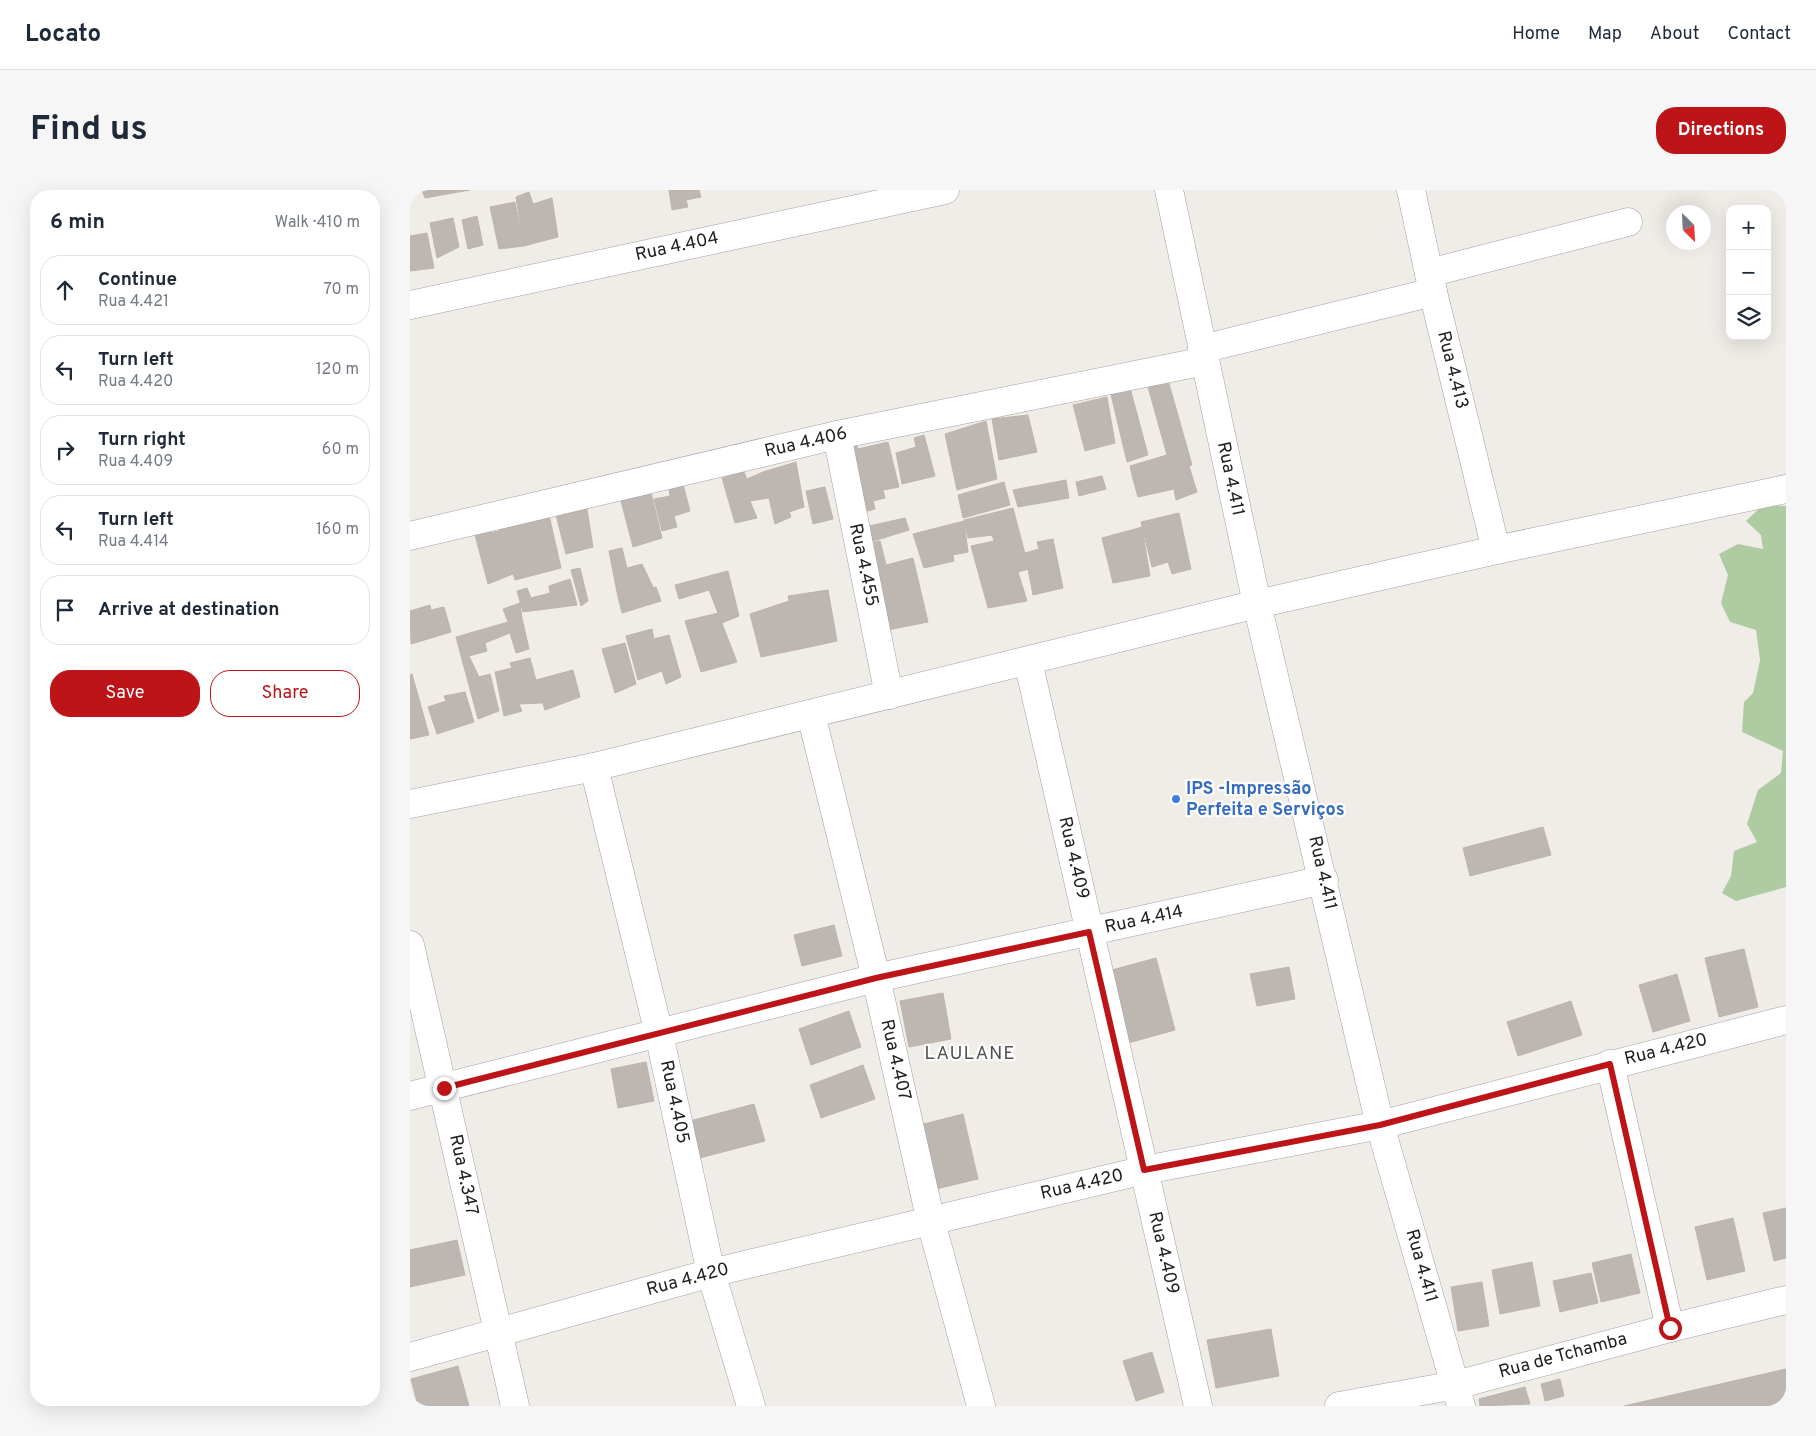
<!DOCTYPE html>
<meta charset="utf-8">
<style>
:root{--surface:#fff;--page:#f6f6f7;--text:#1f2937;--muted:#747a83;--line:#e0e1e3;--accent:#bd1418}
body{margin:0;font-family:Overpass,sans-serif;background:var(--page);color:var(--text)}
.controls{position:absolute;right:15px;top:15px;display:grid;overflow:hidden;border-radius:10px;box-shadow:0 5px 20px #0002}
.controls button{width:45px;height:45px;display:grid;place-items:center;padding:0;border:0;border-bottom:1px solid var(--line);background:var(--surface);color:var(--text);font:25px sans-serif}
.compass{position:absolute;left:1256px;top:15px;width:45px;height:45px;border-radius:50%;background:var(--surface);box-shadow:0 5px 20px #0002;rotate:156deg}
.stop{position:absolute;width:15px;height:15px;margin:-11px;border:4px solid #bd1418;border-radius:50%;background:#fff}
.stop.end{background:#bd1418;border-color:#fff;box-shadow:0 1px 5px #0008}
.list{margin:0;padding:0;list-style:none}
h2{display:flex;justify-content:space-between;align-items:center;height:65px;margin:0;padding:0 20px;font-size:21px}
h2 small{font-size:16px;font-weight:400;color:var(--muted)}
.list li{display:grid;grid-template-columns:32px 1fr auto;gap:15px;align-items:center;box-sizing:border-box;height:70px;margin:0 10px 10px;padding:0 10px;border:1px solid var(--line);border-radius:20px}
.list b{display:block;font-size:19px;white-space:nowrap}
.list p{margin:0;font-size:16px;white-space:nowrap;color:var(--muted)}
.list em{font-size:16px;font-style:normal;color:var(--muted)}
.actions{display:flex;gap:10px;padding:15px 20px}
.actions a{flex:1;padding:11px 0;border:1px solid var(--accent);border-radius:20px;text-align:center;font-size:18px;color:var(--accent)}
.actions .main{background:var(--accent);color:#fff}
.icon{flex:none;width:28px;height:28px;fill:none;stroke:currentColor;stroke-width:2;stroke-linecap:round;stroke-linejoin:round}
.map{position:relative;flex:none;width:1376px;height:1216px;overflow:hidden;border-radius:20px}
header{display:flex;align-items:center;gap:30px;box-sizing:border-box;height:70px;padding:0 25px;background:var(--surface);border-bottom:1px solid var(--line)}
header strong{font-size:24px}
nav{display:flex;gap:28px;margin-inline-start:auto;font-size:18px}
.intro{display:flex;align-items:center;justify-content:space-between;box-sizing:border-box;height:120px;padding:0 30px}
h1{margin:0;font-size:35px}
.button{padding:12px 22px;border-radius:20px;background:var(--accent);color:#fff;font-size:18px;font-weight:700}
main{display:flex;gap:30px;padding:0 30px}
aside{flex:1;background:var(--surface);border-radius:20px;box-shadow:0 5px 20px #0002}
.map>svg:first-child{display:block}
</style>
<header>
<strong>Locato</strong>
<nav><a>Home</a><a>Map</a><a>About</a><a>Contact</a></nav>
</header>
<div class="intro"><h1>Find us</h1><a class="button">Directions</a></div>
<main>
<aside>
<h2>6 min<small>Walk · 410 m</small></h2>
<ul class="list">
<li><svg class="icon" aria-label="ahead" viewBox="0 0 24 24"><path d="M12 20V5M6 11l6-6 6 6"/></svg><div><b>Continue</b><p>Rua 4.421</p></div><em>70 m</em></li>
<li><svg class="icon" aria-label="left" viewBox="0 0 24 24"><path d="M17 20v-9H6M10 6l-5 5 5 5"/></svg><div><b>Turn left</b><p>Rua 4.420</p></div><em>120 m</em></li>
<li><svg class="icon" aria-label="right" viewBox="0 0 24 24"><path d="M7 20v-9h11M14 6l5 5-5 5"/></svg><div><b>Turn right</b><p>Rua 4.409</p></div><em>60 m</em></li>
<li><svg class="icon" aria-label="left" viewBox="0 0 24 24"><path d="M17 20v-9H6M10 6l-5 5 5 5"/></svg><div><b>Turn left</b><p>Rua 4.414</p></div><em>160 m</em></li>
<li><svg class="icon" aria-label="arrive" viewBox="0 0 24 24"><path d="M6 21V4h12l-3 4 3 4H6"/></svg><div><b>Arrive at destination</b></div></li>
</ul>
<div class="actions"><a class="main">Save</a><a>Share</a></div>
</aside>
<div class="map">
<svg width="1376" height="1216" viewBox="0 0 1376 1216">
<rect width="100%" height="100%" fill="#f0ede8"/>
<polygon fill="#aecba1" points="1353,315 1376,316 1376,697 1326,711 1312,703 1321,686 1324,661 1347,652 1337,634 1348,600 1371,583 1373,561 1332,542 1334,512 1343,503 1350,470 1346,440 1320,432 1311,413 1318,385 1309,364 1328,354 1353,359 1351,345 1336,331"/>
<g fill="#bdb6b1" stroke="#c0b4ac">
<polygon points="12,0 60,0 15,8"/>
<polygon points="259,0 289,0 291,7 276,10 278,17 262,20"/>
<polygon points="119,2 123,14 142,8 148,47 114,56 106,7"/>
<polygon points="105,12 114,56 89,59 80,17"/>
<polygon points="67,26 73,55 58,59 52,30"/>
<polygon points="43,28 49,57 27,68 20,33"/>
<polygon points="17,43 24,78 0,81 0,46"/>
<polygon points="756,183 782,275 723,289 720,276 757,265 736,190"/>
<polygon points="719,194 738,265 717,272 699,196"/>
<polygon points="697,207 705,253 675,261 663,215"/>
<polygon points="618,225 627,262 589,270 582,229"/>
<polygon points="576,231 587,289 547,300 535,244"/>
<polygon points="514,245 525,286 492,294 486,263 506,257 504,248"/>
<polygon points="445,251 448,259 478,252 489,297 473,300 475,308 463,311 465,319 446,324 432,254"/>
<polygon points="386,272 394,317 379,322 381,327 365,334 353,282"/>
<polygon points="779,276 787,302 766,310 764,299 728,307 723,289"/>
<polygon points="334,282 337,289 353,282 359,308 340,311 347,328 325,333 312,288"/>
<polygon points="692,286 696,299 669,306 666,292"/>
<polygon points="656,290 659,308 608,317 603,300"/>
<polygon points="594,292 600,315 553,328 548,305"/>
<polygon points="273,294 280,321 264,326 267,337 252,341 244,309 260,306 259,298"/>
<polygon points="415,297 423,329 403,334 396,301"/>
<polygon points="241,302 252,348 223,357 211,311"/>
<polygon points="603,318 619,379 608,382 617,411 578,418 561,356 584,351 582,345 558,348 554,330"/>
<polygon points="177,319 183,357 156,364 146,325"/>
<polygon points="769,323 781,379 762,384 758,372 742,377 731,332"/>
<polygon points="139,325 151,378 105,390 88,335"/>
<polygon points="495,328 499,340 454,354 450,338"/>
<polygon points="554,331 558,362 543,365 544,371 514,378 503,344"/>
<polygon points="732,337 740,386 703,393 692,348"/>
<polygon points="90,341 103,384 78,394 65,345"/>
<polygon points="643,349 653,398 623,405 615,363 629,359 627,352"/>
<polygon points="470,351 476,375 503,368 518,432 473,441 449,355"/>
<polygon points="212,358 217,378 232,374 243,397 208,407 199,361"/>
<polygon points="170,378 178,411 171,416 161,380"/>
<polygon points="318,381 329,426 312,433 299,400 269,409 265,395"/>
<polygon points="160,389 167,415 113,422 107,401 117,398 121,408 140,403 139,396"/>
<polygon points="246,397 251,411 212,423 208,407"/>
<polygon points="418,400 427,451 390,459 378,406"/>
<polygon points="379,411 390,459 351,467 340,424"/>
<polygon points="110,413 112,428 98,432 93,419"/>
<polygon points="20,415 21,420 34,417 41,442 1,454 0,421"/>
<polygon points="308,423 327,472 291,482 275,431"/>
<polygon points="112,428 119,459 106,463 100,443 75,453 77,461 59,466 69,487 80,484 89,521 68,529 46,447"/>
<polygon points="242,439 244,449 259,445 271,487 256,494 252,481 228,490 216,446"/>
<polygon points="215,453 226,494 205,503 192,459"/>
<polygon points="120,468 132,513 109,514 112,521 94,526 85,482 102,478 100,473"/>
<polygon points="163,480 170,507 135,520 126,490"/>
<polygon points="2,484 19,545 0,549 0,485"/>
<polygon points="55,502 64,532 27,544 18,517 36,511 34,506"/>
<polygon points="1133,637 1141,665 1060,686 1053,658"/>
<polygon points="424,735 432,766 392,776 384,745"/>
<polygon points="1334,759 1348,817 1309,827 1295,768"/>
<polygon points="746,768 765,840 718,853 698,781"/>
<polygon points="879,777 885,809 847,816 840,784"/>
<polygon points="1267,784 1280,831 1243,842 1229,795"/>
<polygon points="533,803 541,849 499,857 490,811"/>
<polygon points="1161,811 1172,845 1108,866 1097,832"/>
<polygon points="439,821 451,857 401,875 389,839"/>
<polygon points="236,872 244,911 208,918 201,879"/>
<polygon points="453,875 465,909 411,928 400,895"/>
<polygon points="344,914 355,951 282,970 272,933"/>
<polygon points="553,924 568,989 526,999 510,935"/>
<polygon points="1376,1018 1376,1068 1364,1071 1353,1023"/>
<polygon points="1323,1028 1335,1081 1297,1090 1285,1037"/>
<polygon points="47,1050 55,1085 0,1097 0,1060"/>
<polygon points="1221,1064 1230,1103 1191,1112 1182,1073"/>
<polygon points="1122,1072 1130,1116 1090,1124 1082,1080"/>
<polygon points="1181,1083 1188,1113 1150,1122 1143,1091"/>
<polygon points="1072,1092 1079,1136 1048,1141 1041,1097"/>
<polygon points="861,1139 869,1186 806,1198 797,1150"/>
<polygon points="742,1162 754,1202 726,1211 713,1171"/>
<polygon points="48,1176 59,1216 8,1216 1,1189"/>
<polygon points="1376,1179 1376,1216 1214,1216"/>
<polygon points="1150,1189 1154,1206 1135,1211 1131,1194"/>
<polygon points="1115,1197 1120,1214 1070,1216 1069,1209"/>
</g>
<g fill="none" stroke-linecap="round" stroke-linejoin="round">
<defs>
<g id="minor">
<polyline points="759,0 847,414 970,935 1051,1216"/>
<polyline points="1001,0 1023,102 1086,360"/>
<polyline points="1019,83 1218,32"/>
<polyline points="0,115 535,0"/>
<polyline points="792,159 1023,102"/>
<polyline points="427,245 479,505"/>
<polyline points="0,346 427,245 795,171"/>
<polyline points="618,471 788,1216"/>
<polyline points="401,524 466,788 521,1032 571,1216"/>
<polyline points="184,577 249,844 301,1083 341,1216"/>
<polyline points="0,614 184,577 847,414 1086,360 1376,299"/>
<polyline points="0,755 105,1216"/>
<polyline points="1200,874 1260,1138"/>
<polyline points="0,906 466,788 914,690"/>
<polyline points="0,1167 301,1083 735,980 970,935 1376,830"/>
<polyline points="929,1216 1046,1195 1260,1138 1376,1110"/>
</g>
</defs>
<use href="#minor" stroke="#a1a1a1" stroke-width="29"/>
<use href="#minor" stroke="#fff" stroke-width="28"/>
</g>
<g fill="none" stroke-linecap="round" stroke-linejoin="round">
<polyline stroke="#bd1418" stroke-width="6" points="34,898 466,788 679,742 734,980 970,935 1200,874 1260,1138"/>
</g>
<circle fill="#3f7fe0" stroke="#fff" stroke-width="2" cx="766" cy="609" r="5"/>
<g text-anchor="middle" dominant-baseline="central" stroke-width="4.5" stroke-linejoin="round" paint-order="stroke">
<g font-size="18" fill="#202020" stroke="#fff">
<text transform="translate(267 57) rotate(-12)">Rua 4.404</text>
<text transform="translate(1042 180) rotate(76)">Rua 4.413</text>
<text transform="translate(396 253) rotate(-13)">Rua 4.406</text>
<text transform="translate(820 289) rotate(78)">Rua 4.411</text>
<text transform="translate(453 375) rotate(78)">Rua 4.455</text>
<text transform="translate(663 668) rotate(77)">Rua 4.409</text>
<text transform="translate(912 683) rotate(77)">Rua 4.411</text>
<text transform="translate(734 730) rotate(-12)">Rua 4.414</text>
<text transform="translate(1256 860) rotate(-14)">Rua 4.420</text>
<text transform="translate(485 870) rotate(77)">Rua 4.407</text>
<text transform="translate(264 912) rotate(78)">Rua 4.405</text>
<text transform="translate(53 985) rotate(78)">Rua 4.347</text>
<text transform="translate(672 995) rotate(-13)">Rua 4.420</text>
<text transform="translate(753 1063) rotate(77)">Rua 4.409</text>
<text transform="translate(1011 1076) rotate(74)">Rua 4.411</text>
<text transform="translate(278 1090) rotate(-15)">Rua 4.420</text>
<text transform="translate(1153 1166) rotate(-15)">Rua de Tchamba</text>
</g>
<g font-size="18" font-weight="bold" fill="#366cbe" stroke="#fff" text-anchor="start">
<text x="776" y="599">IPS -Impressão<tspan x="776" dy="21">Perfeita e Serviços</tspan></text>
</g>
<g font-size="19" letter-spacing="1" fill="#535353" stroke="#fff">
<text x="560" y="864">LAULANE</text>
</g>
</g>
</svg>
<div class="controls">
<button>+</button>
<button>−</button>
<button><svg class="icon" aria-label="layers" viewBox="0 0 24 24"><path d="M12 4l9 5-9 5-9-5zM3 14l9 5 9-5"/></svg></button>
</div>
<svg class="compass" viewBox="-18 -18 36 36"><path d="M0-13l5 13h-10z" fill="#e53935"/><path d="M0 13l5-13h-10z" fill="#747a83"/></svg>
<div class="stop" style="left:1260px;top:1138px"></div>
<div class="stop end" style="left:34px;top:898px"></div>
</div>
</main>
